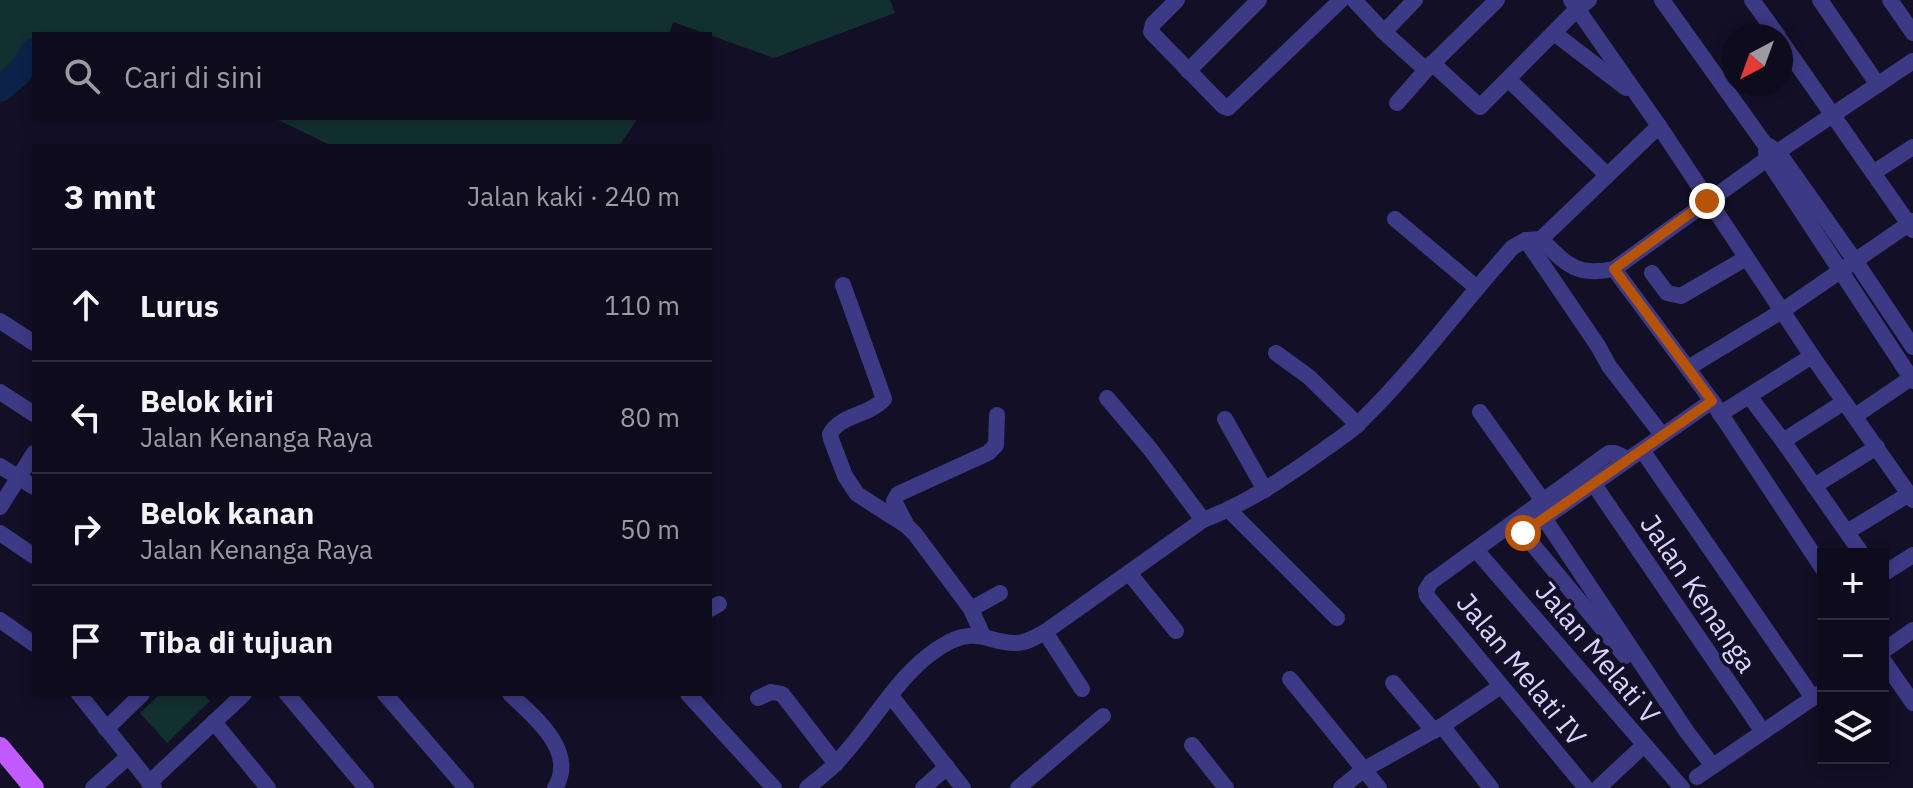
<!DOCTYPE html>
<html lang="id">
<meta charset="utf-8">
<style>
:root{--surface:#0e0b1c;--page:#1c1929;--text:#f1f3f6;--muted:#9b9ba3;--line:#2e2b3b}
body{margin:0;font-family:"IBM Plex Sans",sans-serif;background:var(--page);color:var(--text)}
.controls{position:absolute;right:24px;bottom:24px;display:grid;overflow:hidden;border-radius:0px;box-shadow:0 4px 12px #0003}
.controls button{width:72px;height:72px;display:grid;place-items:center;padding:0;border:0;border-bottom:2px solid var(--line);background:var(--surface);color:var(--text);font:40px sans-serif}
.compass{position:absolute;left:1721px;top:24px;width:72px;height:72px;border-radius:50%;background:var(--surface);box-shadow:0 4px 12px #0003;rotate:221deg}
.stop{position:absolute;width:24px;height:24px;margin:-18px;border:6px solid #b45309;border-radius:50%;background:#fff}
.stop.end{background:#b45309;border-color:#fff;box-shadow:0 2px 8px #0008}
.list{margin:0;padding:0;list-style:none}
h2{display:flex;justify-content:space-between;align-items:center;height:104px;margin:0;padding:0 32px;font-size:34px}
h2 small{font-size:26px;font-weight:400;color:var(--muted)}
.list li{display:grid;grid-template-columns:52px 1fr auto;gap:24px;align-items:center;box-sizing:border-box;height:112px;padding:0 32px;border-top:2px solid var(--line)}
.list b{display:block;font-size:30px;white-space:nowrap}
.list p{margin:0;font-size:26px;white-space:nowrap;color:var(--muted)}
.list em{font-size:26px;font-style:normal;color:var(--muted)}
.icon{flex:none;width:44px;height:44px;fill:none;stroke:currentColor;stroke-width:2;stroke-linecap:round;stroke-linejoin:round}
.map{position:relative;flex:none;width:1913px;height:788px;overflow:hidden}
.search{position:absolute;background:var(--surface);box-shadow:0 4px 12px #0003;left:32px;top:32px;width:680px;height:88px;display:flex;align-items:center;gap:20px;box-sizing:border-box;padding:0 28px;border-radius:0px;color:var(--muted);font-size:30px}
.panel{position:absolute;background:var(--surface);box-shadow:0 4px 12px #0003;left:32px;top:144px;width:680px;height:552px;border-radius:0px}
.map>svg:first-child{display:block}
</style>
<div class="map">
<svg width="1913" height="788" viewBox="0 0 1913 788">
<rect width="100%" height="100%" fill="#130f26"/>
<g fill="#12302f">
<polygon points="0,0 890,0 895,13 774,58 673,22 669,34 34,34 34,68 0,96"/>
<polygon points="274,118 638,118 619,146 332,146"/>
<polygon points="160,694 203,694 210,701 167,743 140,713"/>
</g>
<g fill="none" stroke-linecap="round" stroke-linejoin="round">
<polyline stroke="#0c2248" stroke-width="26" points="0,89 19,73 34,51"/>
<g stroke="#3d3a85" stroke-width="16">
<polyline points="1177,0 1153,24 1151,32 1223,106 1228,108 1341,0"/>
<polyline points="1354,0 1384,32 1426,70 1497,0"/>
<polyline points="1571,0 1659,126 1812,356 1913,500"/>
<polyline points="1662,0 1764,143 1778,152 1856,262 1913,347"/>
<polyline points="1752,0 1778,36"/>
<polyline points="1820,0 1878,85"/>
<polyline points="1890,0 1913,33"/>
<polyline points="1384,32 1415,0"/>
<polyline points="1554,33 1626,88"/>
<polyline points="1781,41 1913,230"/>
<polyline points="1432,63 1480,107 1577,9 1589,0"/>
<polyline points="1188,71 1259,0"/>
<polyline points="1508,79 1607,175"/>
<polyline points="1397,103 1426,70"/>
<polyline points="1766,151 1767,159 1913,381"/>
<polyline points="1873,173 1913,147"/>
<polyline points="1395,219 1477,288"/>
<polyline points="1541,239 1659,126"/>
<polyline points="1526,240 1598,346 1609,366 1662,435"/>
<polyline points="1614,269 1712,401 1823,569"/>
<polyline points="1652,273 1667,293 1681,296 1746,258"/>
<path d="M843,285L884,399C869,416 841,414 830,434L831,439L845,476L857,494L907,526"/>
<polyline points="0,321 34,343"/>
<polyline points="1276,353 1309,377 1358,425"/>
<polyline points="1688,368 1782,311 1913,221"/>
<polyline points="0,392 34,414"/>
<polyline points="1749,396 1783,441 1844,402"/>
<polyline points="1107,398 1151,450 1203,520"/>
<polyline points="1480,412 1548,508"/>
<polyline points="1720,414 1812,356"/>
<polyline points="1855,416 1911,378"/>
<polyline points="1225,419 1265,490"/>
<polyline points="1783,441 1862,554"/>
<polyline points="1642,450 1813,698"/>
<polyline points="0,466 34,487"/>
<polyline points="1593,483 1763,732"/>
<polyline points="1814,486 1877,447"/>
<polyline points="0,507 34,453"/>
<polyline points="1229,510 1337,618"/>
<polyline points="1544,518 1687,732 1713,766"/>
<polyline points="1514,522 1625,656"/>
<polyline points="1847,532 1909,494"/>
<polyline points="0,533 34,556"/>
<polyline points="1523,533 1712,401"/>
<polyline points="1476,550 1682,788"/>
<polyline points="1129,573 1176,631"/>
<polyline points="1883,574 1913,555"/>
<polyline points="710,609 719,604"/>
<polyline points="971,609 1000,593"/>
<polyline points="0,620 34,644"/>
<polyline points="1045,632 1082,689"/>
<polyline points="983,636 971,609 915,534 907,526 894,501 898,494 988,453 996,445 997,415"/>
<polyline points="1883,651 1913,630"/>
<polyline points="1883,660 1913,703"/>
<polyline points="1290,679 1379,788"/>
<polyline points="1393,683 1434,731"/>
<polyline points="79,694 154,788"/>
<polyline points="287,694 366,788"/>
<polyline points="385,694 466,788"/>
<path d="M510,694C533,716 578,751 555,788"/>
<polyline points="688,694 774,788"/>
<polyline points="891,696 963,788"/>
<polyline points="758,698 771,692 782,694 836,764"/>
<polyline points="214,722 268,788"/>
<polyline points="1442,726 1491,788"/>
<polyline points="106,729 142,694"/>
<polyline points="1192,745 1226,788"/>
<polyline points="1697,777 1823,691"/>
<polyline points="149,783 244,694"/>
<polyline points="93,788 128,757"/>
<path d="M807,788C816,780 827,773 835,764C874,725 899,668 949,642C979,627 991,644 1016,643C1026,643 1036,637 1045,632L1203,520C1248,503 1286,477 1325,449C1336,441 1349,433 1359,423C1415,369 1461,304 1513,247L1526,240L1541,239C1566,264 1576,277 1614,269L1767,159L1913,61"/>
<polyline points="923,788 947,767"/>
<polyline points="1018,788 1103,716"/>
<polyline points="1341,788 1363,770 1442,726 1501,686"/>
<polyline points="1586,788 1427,596 1426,590 1431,582 1609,453 1615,453 1628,459"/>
<polyline points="1598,788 1643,746"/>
</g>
<polyline stroke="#c25bff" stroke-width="20" points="0,747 34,788"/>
</g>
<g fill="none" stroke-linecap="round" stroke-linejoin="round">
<polyline stroke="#b45309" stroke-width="10" points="1523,533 1712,401 1614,269 1707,201"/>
</g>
<g text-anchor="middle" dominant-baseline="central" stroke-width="7" stroke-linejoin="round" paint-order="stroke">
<g font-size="28" fill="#d9d4ff" stroke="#130f26">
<text transform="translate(1699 593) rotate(56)">Jalan Kenanga</text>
<text transform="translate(1598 652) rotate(50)">Jalan Melati V</text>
<text transform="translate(1522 669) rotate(51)">Jalan Melati IV</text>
</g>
</g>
</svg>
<div class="controls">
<button>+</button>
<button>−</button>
<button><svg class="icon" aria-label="layers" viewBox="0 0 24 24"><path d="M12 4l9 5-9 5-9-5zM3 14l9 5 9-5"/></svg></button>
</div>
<svg class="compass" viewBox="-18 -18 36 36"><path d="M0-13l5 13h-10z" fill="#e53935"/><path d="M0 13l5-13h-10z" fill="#9b9ba3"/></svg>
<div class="stop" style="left:1523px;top:533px"></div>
<div class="stop end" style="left:1707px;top:201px"></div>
<div class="search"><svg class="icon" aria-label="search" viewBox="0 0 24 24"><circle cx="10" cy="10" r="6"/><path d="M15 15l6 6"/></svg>Cari di sini</div>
<section class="panel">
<h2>3 mnt<small>Jalan kaki · 240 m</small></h2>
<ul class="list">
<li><svg class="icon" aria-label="ahead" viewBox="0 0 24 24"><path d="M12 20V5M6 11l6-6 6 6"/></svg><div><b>Lurus</b></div><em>110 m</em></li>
<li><svg class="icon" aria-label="left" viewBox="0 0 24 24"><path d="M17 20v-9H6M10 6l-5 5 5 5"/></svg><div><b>Belok kiri</b><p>Jalan Kenanga Raya</p></div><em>80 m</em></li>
<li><svg class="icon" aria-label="right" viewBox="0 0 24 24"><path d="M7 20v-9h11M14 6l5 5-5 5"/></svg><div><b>Belok kanan</b><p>Jalan Kenanga Raya</p></div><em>50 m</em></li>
<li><svg class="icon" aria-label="arrive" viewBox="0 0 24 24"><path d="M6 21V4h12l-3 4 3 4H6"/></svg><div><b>Tiba di tujuan</b></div></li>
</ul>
</section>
</div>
